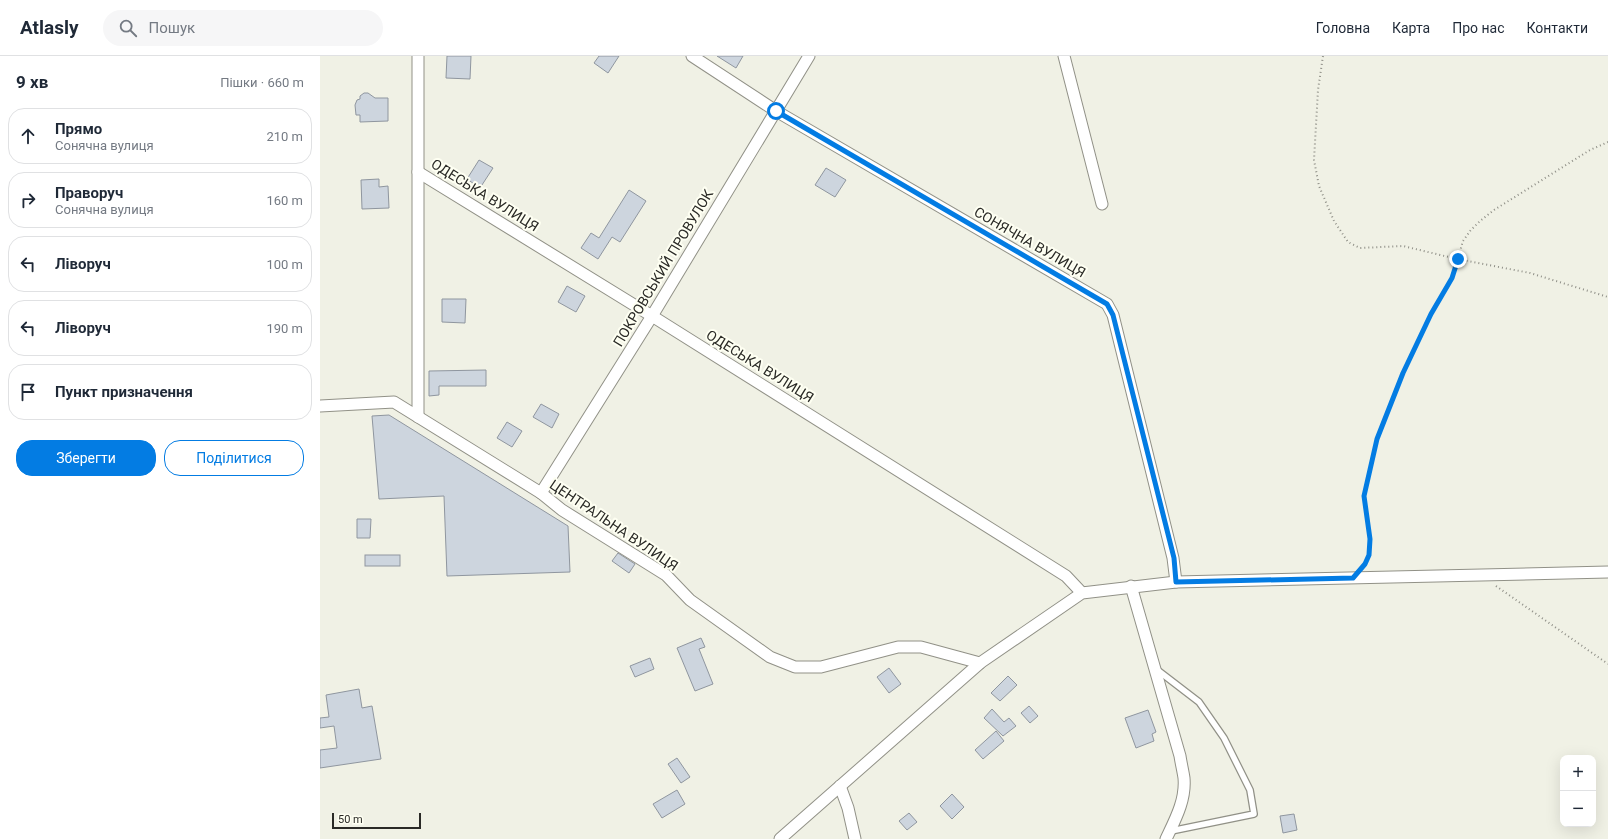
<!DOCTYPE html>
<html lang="uk">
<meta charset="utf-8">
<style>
:root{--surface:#fff;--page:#f6f6f7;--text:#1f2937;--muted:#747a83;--line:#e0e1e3;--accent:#037ce3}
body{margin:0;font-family:Roboto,sans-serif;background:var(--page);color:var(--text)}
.controls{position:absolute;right:12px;bottom:12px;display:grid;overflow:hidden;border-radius:8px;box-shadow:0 4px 16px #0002}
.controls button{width:36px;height:36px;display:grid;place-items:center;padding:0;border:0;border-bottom:1px solid var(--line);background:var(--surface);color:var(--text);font:20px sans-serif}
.scale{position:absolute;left:12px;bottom:10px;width:89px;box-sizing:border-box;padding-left:4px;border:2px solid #2a2a26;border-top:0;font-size:11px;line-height:14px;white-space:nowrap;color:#2a2a26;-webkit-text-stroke:3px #fefff2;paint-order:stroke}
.stop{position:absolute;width:12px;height:12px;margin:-9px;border:3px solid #037ce3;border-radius:50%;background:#fff}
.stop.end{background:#037ce3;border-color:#fff;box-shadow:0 1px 4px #0008}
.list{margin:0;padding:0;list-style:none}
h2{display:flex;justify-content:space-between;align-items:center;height:52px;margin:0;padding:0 16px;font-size:17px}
h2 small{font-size:13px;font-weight:400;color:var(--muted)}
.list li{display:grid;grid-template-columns:26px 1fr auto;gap:12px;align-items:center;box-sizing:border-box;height:56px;margin:0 8px 8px;padding:0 8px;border:1px solid var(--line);border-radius:16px}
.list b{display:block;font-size:15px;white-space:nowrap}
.list p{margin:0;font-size:13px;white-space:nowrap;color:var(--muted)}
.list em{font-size:13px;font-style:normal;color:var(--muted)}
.actions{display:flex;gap:8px;padding:12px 16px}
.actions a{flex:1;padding:9px 0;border:1px solid var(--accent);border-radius:16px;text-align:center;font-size:14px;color:var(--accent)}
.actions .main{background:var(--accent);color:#fff}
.icon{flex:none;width:22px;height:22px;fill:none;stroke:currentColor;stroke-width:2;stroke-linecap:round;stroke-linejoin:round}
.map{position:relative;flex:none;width:1288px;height:783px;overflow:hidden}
header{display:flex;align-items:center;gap:24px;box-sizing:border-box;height:56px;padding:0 20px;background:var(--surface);border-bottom:1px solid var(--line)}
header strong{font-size:19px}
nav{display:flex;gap:22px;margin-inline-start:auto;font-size:14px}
.search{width:280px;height:36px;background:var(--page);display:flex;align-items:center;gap:10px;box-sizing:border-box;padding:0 14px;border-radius:22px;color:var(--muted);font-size:15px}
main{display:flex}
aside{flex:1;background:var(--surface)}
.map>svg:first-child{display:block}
</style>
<header>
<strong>Atlasly</strong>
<div class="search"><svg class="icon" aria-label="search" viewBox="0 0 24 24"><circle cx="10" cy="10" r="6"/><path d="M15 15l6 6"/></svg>Пошук</div>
<nav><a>Головна</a><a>Карта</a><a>Про нас</a><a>Контакти</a></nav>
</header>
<main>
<aside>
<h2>9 хв<small>Пішки · 660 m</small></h2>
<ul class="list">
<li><svg class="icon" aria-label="ahead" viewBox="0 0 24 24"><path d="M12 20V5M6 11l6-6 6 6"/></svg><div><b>Прямо</b><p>Сонячна вулиця</p></div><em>210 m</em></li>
<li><svg class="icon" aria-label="right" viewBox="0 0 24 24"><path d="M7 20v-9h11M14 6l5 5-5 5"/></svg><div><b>Праворуч</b><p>Сонячна вулиця</p></div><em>160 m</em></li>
<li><svg class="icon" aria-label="left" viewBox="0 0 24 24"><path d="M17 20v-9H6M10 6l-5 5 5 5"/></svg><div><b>Ліворуч</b></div><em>100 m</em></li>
<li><svg class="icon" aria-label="left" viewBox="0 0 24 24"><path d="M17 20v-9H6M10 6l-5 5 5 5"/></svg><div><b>Ліворуч</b></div><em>190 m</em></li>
<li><svg class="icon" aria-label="arrive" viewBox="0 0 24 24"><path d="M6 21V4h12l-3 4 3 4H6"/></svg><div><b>Пункт призначення</b></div></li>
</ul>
<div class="actions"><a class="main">Зберегти</a><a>Поділитися</a></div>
</aside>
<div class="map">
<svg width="1288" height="783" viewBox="0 0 1288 783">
<rect width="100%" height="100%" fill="#f0f1e5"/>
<g fill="#cdd5de" stroke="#8f969f">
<polygon points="127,0 151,0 150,23 126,22"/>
<polygon points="279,0 299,0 288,17 274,7"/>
<polygon points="397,0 423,0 416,12"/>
<polygon points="44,37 48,37 55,42 68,42 68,65 40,66 40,59 36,59 35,49 37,44 40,43 40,40"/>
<polygon points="159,104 173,112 160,132 147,123"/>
<polygon points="506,112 526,124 515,141 495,129"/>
<polygon points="59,123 59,131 68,130 69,152 42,153 41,124"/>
<polygon points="309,134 326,145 300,186 292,181 278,203 261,192 271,177 279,182"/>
<polygon points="247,230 265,240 256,256 238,246"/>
<polygon points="122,243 146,243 145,267 122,266"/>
<polygon points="166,314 166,330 119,330 119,339 109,340 109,315"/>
<polygon points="221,348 239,358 232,372 213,361"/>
<polygon points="69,359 248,470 250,516 127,520 124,440 59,443 52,360"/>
<polygon points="187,366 202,375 192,391 177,382"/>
<polygon points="37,463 51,463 50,482 37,482"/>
<polygon points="298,497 315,508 309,517 292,505"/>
<rect x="45" y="499" width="35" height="11"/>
<polygon points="381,582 385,591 379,593 393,628 375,635 357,592"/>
<polygon points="330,602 334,613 315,621 310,610"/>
<polygon points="569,612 581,628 569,637 557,621"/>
<polygon points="688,620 697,629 680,645 671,637"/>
<polygon points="39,633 42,652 52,650 61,703 0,712 0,694 17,692 14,670 0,672 0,662 9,661 6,639"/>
<polygon points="709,650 718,660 710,667 701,657"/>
<polygon points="672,653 684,666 689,662 696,670 683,680 664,662"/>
<polygon points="828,654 836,676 832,678 834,685 816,692 805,662"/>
<polygon points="676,675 684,685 663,703 655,694"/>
<polygon points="357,702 370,721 361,727 348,708"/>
<polygon points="357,734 365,748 342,762 333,748"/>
<polygon points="632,738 644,751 632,763 620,750"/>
<polygon points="589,757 597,766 587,774 579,765"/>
<polygon points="974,758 977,774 963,777 960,760"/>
</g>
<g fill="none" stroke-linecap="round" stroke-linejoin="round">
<defs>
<polyline id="lane" points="836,613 879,646 904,682 930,734 934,758 851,775"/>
<g id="street">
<polyline points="372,0 456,55 787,248 793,259 853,502 856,526"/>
<polyline points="744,0 782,148"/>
<polyline points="98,116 332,260 746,520 762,537"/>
<polyline points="0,350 74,346 221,437 242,454 346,519 370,544 450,601 475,611 501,611 578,591 601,591 660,607"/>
<polyline points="98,361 98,0"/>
<polyline points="221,437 332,260 489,0"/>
<path d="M811,530L860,700C861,707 863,715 864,722C866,744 855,764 846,783"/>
<polyline points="520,730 528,752 535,783"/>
<polyline points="460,783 660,607 762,537 856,526 1288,516"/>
</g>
</defs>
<use href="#lane" stroke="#919187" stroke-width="8"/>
<use href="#street" stroke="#919187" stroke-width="13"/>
<g stroke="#8f8f87" stroke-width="2" stroke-dasharray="1 3" stroke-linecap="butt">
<polyline points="1003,0 998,34 994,104 999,130 1014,165 1028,186 1040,192 1083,190 1137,203 1210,217 1288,241"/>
<polyline points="1043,511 1049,499 1050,483 1044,440 1057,383 1083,317 1111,258 1132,222 1143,185 1150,175 1160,165 1174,154 1270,94 1288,86"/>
<polyline points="1176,530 1288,608"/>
</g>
<use href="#lane" stroke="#fff" stroke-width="5.5"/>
<use href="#street" stroke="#fff" stroke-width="11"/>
</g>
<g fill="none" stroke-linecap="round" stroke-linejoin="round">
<polyline stroke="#037ce3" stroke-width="5" points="456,55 787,248 793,259 854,502 856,526 1033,522 1045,508 1049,499 1050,483 1044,440 1057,383 1083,317 1111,258 1132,222 1138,203"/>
</g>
<g text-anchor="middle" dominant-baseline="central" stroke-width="4" stroke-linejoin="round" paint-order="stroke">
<g font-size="14" fill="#2a2a26" stroke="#fefff2">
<text transform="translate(165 139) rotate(32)">ОДЕСЬКА ВУЛИЦЯ</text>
<text transform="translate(710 186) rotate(30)">СОНЯЧНА ВУЛИЦЯ</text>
<text transform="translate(343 212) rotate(-59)">ПОКРОВСЬКИЙ ПРОВУЛОК</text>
<text transform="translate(440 310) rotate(32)">ОДЕСЬКА ВУЛИЦЯ</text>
<text transform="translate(294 469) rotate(34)">ЦЕНТРАЛЬНА ВУЛИЦЯ</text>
</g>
</g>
</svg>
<div class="controls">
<button>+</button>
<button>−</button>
</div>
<div class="scale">50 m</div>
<div class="stop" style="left:456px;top:55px"></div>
<div class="stop end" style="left:1138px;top:203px"></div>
</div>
</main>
